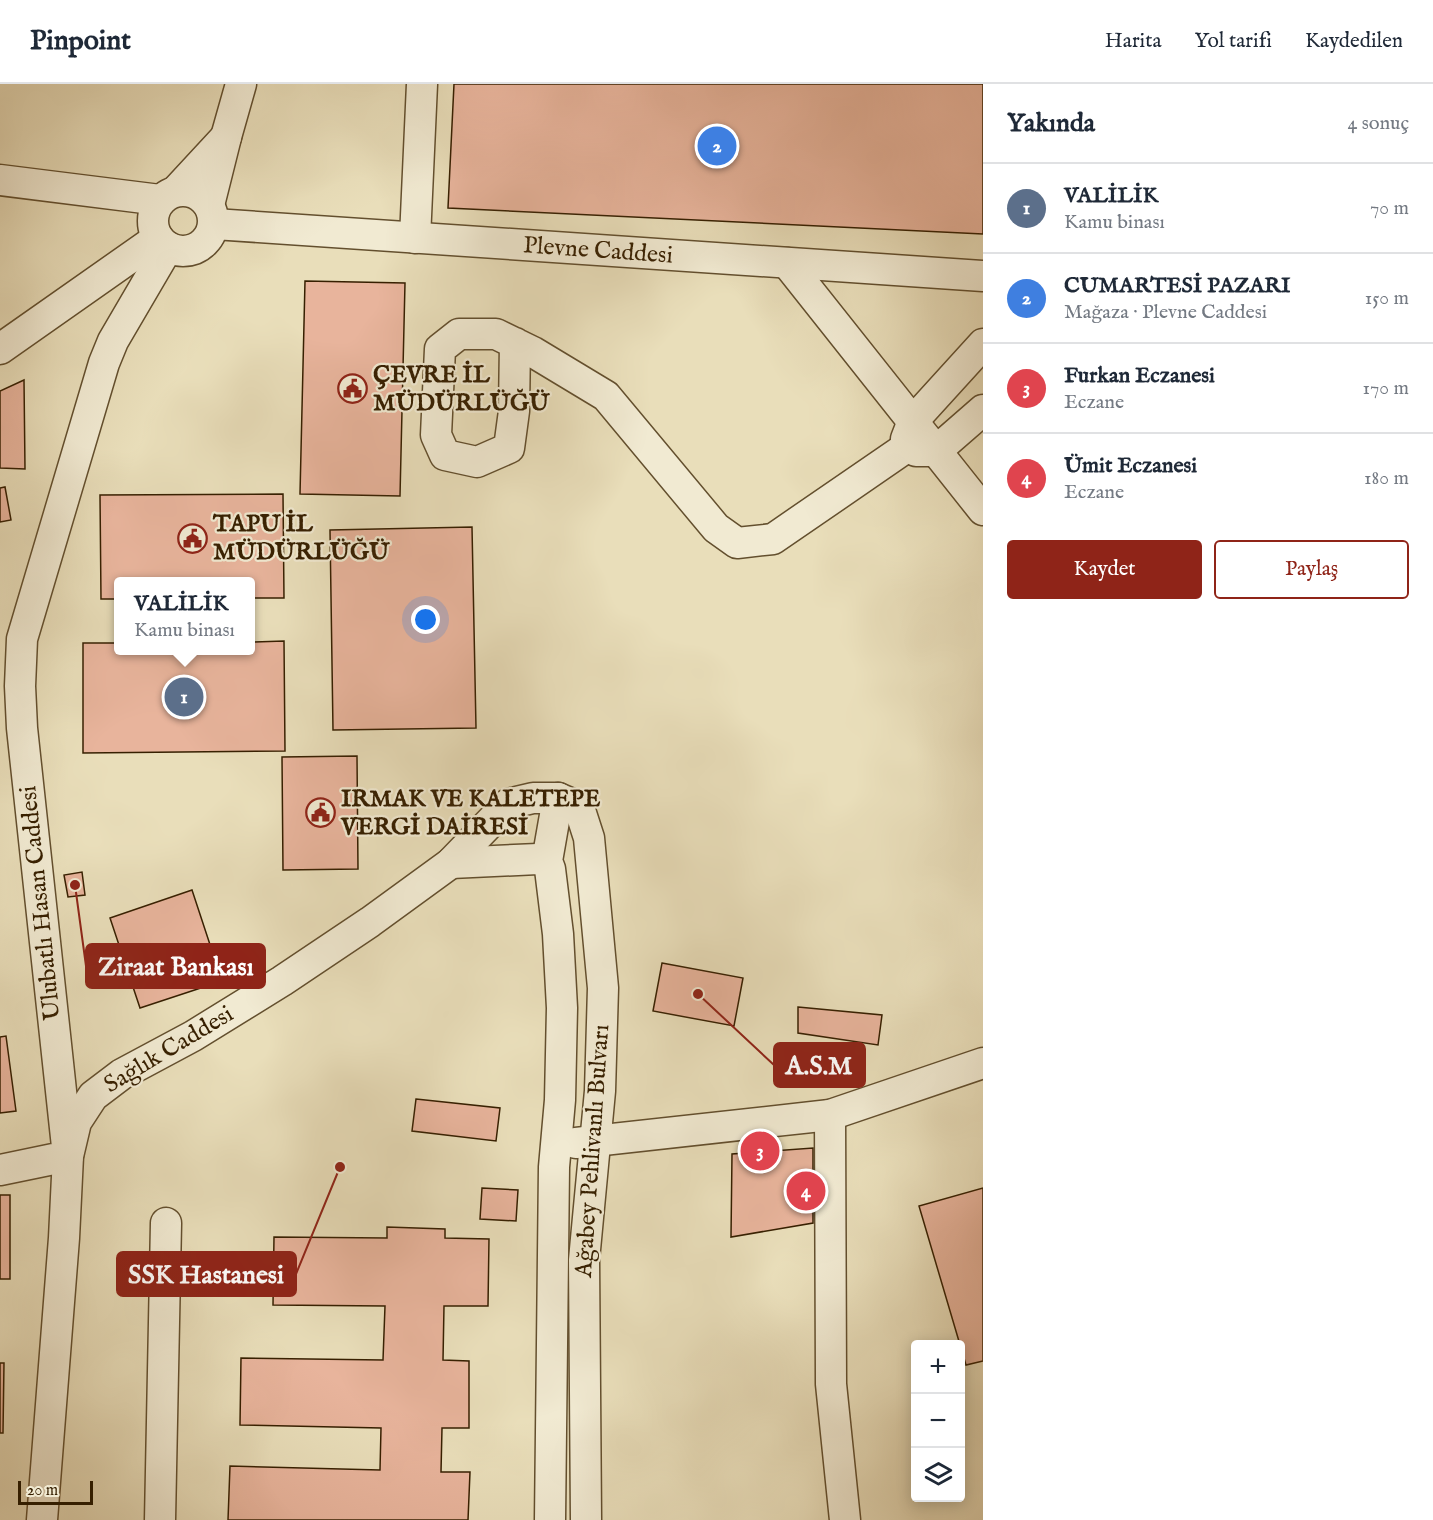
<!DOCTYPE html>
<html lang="tr">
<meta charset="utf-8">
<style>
:root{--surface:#fff;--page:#f6f6f7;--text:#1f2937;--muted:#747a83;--line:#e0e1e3;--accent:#8f2418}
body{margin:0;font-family:"IM FELL English",serif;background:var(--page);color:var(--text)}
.controls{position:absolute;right:18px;bottom:18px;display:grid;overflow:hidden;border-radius:6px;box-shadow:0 3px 15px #0003}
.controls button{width:54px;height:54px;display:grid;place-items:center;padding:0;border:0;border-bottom:2px solid var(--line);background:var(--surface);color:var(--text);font:30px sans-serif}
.scale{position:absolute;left:18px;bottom:15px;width:75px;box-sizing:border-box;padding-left:6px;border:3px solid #361f00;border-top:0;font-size:16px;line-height:21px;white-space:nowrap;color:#361f00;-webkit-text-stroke:4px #f1ead2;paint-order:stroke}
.you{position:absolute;left:426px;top:536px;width:21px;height:21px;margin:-15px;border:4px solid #fff;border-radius:50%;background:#1a73e8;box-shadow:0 0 0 9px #1a73e833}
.badge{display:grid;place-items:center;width:39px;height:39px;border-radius:50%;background:var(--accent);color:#fff;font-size:20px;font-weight:700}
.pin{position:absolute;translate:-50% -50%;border:3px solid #fff;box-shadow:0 2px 6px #0006}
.popup{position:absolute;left:114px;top:493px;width:141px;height:78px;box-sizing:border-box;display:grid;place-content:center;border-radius:6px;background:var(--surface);filter:drop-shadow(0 2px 4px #0005);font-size:20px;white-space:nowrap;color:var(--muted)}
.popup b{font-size:22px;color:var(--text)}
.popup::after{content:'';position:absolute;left:50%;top:100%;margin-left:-12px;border:12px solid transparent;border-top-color:var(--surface)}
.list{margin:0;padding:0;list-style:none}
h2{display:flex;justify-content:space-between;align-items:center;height:78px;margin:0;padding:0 24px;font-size:26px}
h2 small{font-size:20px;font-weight:400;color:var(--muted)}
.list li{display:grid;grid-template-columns:39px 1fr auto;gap:18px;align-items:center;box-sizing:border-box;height:90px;padding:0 24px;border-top:2px solid var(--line)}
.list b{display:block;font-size:22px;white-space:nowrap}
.list p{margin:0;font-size:20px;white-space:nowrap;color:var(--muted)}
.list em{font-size:20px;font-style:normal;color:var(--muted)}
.actions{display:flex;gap:12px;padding:18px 24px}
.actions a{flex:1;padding:14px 0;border:2px solid var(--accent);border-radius:6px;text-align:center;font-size:21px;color:var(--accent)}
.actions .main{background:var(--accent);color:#fff}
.icon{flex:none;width:33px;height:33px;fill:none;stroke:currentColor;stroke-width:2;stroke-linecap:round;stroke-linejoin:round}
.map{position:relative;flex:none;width:983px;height:1436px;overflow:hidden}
header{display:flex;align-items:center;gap:36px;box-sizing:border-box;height:84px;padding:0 30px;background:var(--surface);border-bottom:2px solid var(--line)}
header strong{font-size:28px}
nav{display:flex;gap:33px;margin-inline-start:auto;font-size:21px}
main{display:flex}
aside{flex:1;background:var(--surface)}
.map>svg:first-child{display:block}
</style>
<header>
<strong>Pinpoint</strong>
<nav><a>Harita</a><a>Yol tarifi</a><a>Kaydedilen</a></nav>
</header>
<main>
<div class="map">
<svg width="983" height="1436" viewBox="0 0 983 1436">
<rect width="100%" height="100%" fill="#e9deba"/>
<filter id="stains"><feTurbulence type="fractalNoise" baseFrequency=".00333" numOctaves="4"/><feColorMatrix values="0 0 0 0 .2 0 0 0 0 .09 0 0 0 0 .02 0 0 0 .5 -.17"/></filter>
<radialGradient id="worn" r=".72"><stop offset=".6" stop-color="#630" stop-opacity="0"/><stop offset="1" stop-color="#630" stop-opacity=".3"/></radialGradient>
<g fill="#e8b49c" stroke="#361f00" stroke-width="1.5">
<polygon points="454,0 983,0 983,150 448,124"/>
<polygon points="305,197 405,199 400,412 300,410"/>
<polygon points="24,296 25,385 0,384 0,307"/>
<polygon points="5,403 11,436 0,438 0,404"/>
<polygon points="283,410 284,514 250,514 250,498 118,498 118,515 101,515 100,411"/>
<polygon points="472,443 476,644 333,646 330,446"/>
<polygon points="284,557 285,667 83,669 83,559 118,559 118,566 250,566 250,558"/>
<polygon points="357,672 358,785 283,786 282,673"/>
<polygon points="82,788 85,811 68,813 64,791"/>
<polygon points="192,806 222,897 140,924 110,834"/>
<polygon points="662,879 743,894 734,942 653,927"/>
<polygon points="798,923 882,931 878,961 798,949"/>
<polygon points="6,952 16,1027 0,1029 0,953"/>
<polygon points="416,1015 500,1024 496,1057 412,1047"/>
<polygon points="813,1064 813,1139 731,1153 732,1070"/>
<polygon points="482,1104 518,1106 516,1137 480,1135"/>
<polygon points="983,1104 983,1277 966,1281 919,1122"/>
<rect x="0" y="1111" width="10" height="84"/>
<polygon points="387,1143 445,1145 445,1154 489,1155 488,1222 444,1222 443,1276 469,1277 469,1344 442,1344 441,1388 470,1388 468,1436 228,1436 230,1382 380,1386 381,1344 240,1341 241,1274 383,1276 385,1222 273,1221 274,1153 387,1154"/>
<polygon points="0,1279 4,1279 3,1349 0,1349"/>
</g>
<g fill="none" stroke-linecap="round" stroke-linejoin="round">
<defs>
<g id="minor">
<polyline points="226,53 241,0"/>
<polyline points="0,96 160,116"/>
<circle cx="183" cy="137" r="30"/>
<polyline points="176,107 226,53 209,121"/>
<polyline points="214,140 983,192"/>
<polyline points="415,154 422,0"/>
<polyline points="787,179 983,426"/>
<polyline points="515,259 514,327 509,364 477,378 445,371 436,351 440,265 459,250 496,250 533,268 606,312 716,444 737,459 773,455 901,367"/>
<polyline points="0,265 158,154"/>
<polyline points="906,355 913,337 983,260"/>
<polyline points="916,367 936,367 983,326"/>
<polyline points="451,779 538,775 547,777"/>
<polyline points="830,1031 831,1300 845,1436"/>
<polyline points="576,1059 830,1031 983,979"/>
<polyline points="0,1086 68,1072 22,644 20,602 22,555 104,279 113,257 168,163"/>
<polyline points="42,1436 64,1154 68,1072 76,1038 93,1012 122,990 193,952 282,897 370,838 451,779 508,720 533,714 558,714 579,723 589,754 603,904 600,1007 584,1176 586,1436"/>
<polyline points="160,1436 166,1139"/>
<polyline points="550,1436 554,1083 560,1016 562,924 558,850 550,785 547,777 558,714"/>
</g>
</defs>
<use href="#minor" stroke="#634f2e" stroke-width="33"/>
<use href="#minor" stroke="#f1ead2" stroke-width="30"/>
</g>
<defs>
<symbol id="civic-ring" viewBox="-11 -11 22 22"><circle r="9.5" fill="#f1ead2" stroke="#8f2418" stroke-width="1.5"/><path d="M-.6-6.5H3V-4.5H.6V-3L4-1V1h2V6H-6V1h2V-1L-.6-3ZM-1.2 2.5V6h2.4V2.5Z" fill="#8f2418"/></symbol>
</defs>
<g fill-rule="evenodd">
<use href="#civic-ring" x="336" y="288" width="33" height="33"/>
<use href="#civic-ring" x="176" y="438" width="33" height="33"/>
<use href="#civic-ring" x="304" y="712" width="33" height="33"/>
</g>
<g text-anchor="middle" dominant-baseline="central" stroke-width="4.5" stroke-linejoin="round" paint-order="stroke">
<g font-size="24" fill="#361f00" stroke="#f1ead2">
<text transform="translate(598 167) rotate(4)">Plevne Caddesi</text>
<text transform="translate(41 819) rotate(-96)">Ulubatlı Hasan Caddesi</text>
<text transform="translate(169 966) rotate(-31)">Sağlık Caddesi</text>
<text transform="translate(593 1067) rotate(-86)">Ağabey Pehlivanlı Bulvarı</text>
</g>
<g font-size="24" font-weight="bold" fill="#361f00" stroke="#f1ead2" text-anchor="start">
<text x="373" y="291">ÇEVRE İL<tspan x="373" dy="28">MÜDÜRLÜĞÜ</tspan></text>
<text x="213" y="440">TAPU İL<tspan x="213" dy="28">MÜDÜRLÜĞÜ</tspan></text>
<text x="341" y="715">IRMAK VE KALETEPE<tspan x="341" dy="28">VERGİ DAİRESİ</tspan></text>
</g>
</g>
<path fill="none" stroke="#8f2418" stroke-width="2" d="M75 801L86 882M698 910L774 981M340 1083L296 1190"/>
<g fill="#8f2418" stroke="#f1ead2" stroke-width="2">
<circle cx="75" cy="801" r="6"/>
<circle cx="698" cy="910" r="6"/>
<circle cx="340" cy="1083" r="6"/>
</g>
<g fill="#8f2418" stroke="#8f2418" stroke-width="2">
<rect x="86" y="860" width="179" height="44" rx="6"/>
<rect x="774" y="959" width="91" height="44" rx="6"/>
<rect x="117" y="1168" width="179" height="44" rx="6"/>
</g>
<g font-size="26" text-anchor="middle" font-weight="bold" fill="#fff">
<text x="176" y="891">Ziraat Bankası</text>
<text x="819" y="990">A.S.M</text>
<text x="206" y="1199">SSK Hastanesi</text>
</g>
<rect width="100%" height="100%" filter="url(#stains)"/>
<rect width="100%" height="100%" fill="url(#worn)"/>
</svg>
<div class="controls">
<button>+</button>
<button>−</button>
<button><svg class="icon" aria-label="layers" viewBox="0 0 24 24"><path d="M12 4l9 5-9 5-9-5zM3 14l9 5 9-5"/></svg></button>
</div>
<div class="scale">20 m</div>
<div class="you"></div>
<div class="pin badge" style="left:184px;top:613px;background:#5c6f8a">1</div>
<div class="popup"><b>VALİLİK</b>Kamu binası</div>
<div class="pin badge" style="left:717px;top:62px;background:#3f7fe0">2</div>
<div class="pin badge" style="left:760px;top:1067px;background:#e0444e">3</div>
<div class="pin badge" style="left:806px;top:1107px;background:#e0444e">4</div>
</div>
<aside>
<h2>Yakında<small>4 sonuç</small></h2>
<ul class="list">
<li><span class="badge" style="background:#5c6f8a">1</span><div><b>VALİLİK</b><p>Kamu binası</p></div><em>70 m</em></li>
<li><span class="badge" style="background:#3f7fe0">2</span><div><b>CUMARTESİ PAZARI</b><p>Mağaza · Plevne Caddesi</p></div><em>150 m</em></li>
<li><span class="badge" style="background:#e0444e">3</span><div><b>Furkan Eczanesi</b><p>Eczane</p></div><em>170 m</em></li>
<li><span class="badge" style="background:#e0444e">4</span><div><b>Ümit Eczanesi</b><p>Eczane</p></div><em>180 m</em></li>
</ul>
<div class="actions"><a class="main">Kaydet</a><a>Paylaş</a></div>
</aside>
</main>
